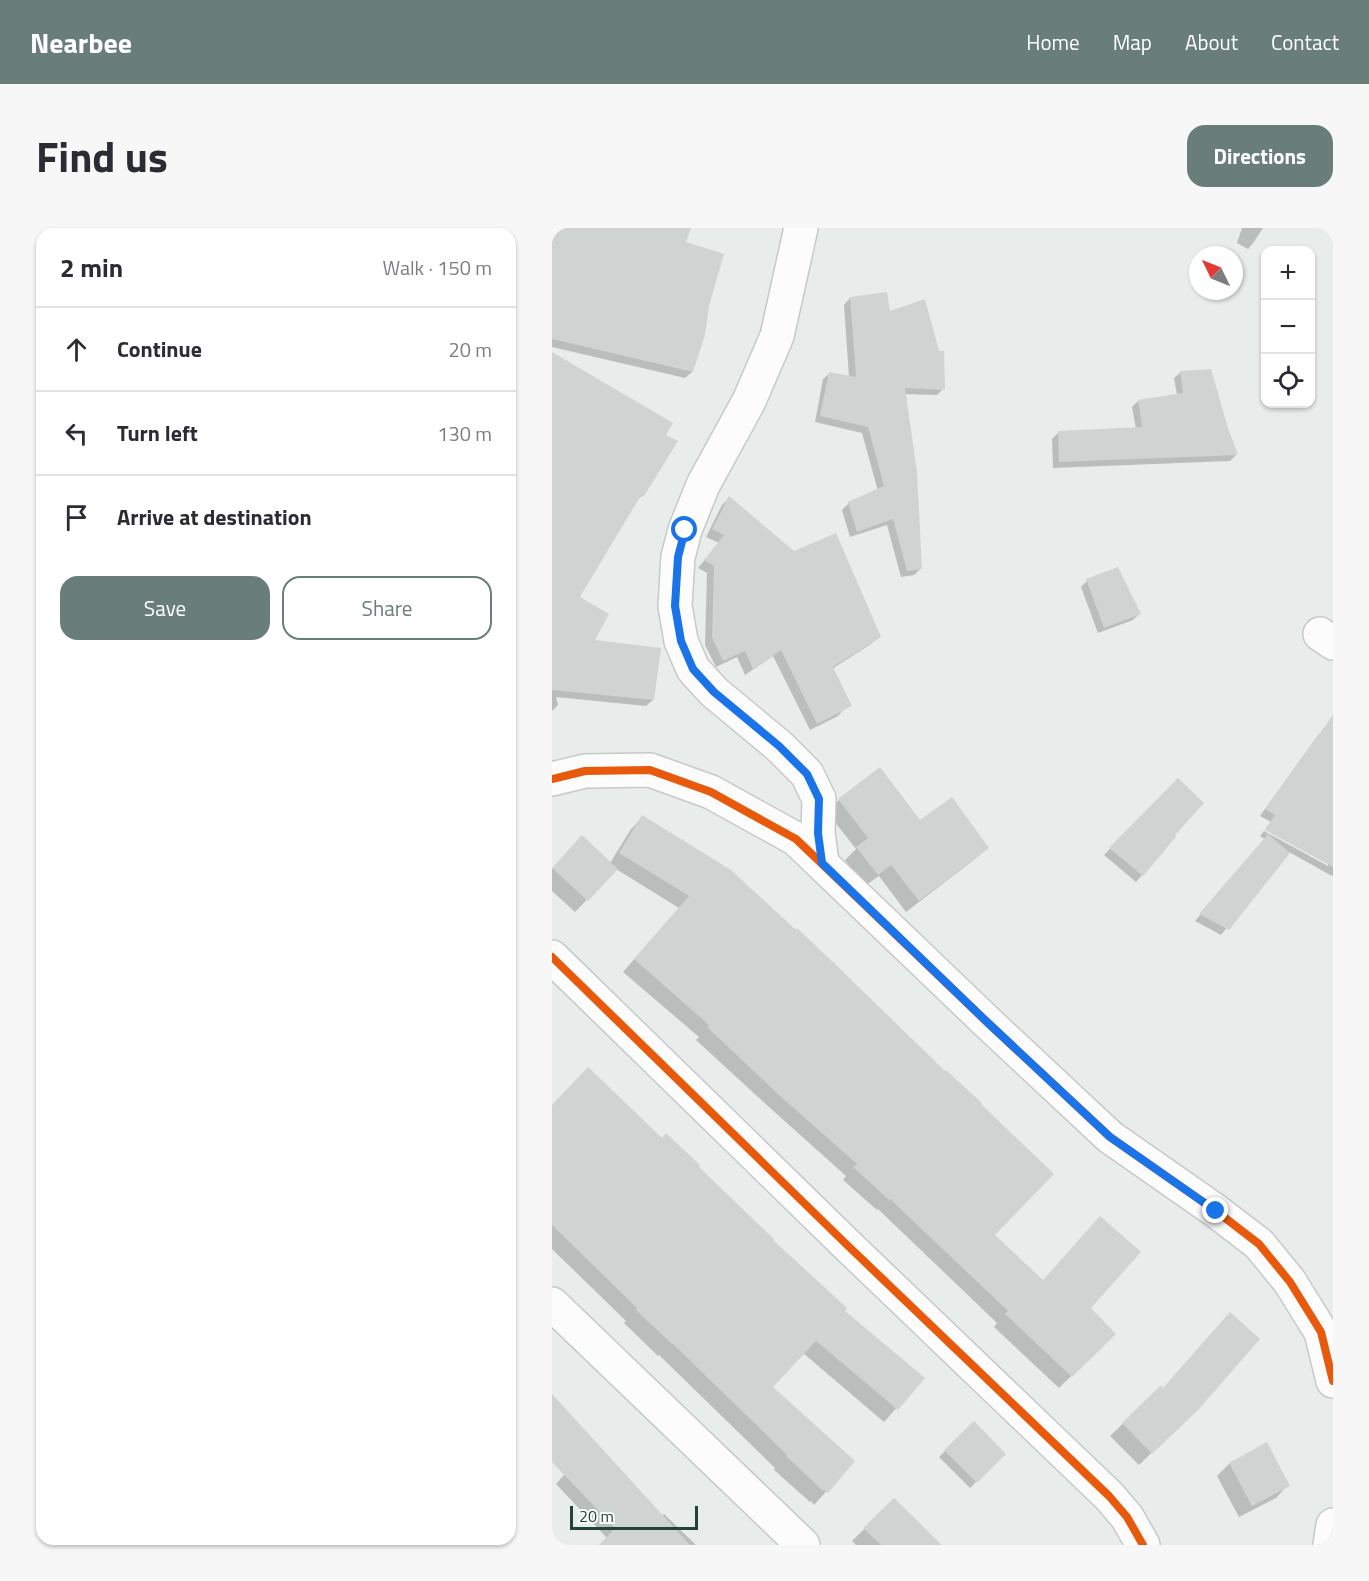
<!DOCTYPE html>
<meta charset="utf-8">
<style>
:root{--surface:#fff;--page:#f7f7f7;--text:#2b2b33;--muted:#7c7c81;--line:#e1e1e2;--accent:#697e78}
body{margin:0;font-family:"Titillium Web",sans-serif;background:var(--page);color:var(--text)}
.controls{position:absolute;right:18px;top:18px;display:grid;overflow:hidden;border-radius:12px;box-shadow:0 2px 4px #0004}
.controls button{width:54px;height:54px;display:grid;place-items:center;padding:0;border:0;border-bottom:2px solid var(--line);background:var(--surface);color:var(--text);font:30px sans-serif}
.compass{position:absolute;left:637px;top:18px;width:54px;height:54px;border-radius:50%;background:var(--surface);box-shadow:0 2px 4px #0004;rotate:313deg}
.scale{position:absolute;left:18px;bottom:15px;width:128px;box-sizing:border-box;padding-left:6px;border:3px solid #24423a;border-top:0;font-size:16px;line-height:21px;white-space:nowrap;color:#24423a;-webkit-text-stroke:4px #f7fbf9;paint-order:stroke}
.stop{position:absolute;width:18px;height:18px;margin:-14px;border:4px solid #1a73e8;border-radius:50%;background:#fff}
.stop.end{background:#1a73e8;border-color:#fff;box-shadow:0 2px 6px #0008}
.list{margin:0;padding:0;list-style:none}
h2{display:flex;justify-content:space-between;align-items:center;height:78px;margin:0;padding:0 24px;font-size:26px}
h2 small{font-size:20px;font-weight:400;color:var(--muted)}
.list li{display:grid;grid-template-columns:39px 1fr auto;gap:18px;align-items:center;box-sizing:border-box;height:84px;padding:0 24px;border-top:2px solid var(--line)}
.list b{display:block;font-size:22px;white-space:nowrap}
.list em{font-size:20px;font-style:normal;color:var(--muted)}
.actions{display:flex;gap:12px;padding:18px 24px}
.actions a{flex:1;padding:14px 0;border:2px solid var(--accent);border-radius:18px;text-align:center;font-size:21px;color:var(--accent)}
.actions .main{background:var(--accent);color:#fff}
.icon{flex:none;width:33px;height:33px;fill:none;stroke:currentColor;stroke-width:2;stroke-linecap:round;stroke-linejoin:round}
.map{position:relative;flex:none;width:781px;height:1317px;overflow:hidden;border-radius:18px}
header{display:flex;align-items:center;gap:36px;box-sizing:border-box;height:84px;padding:0 30px;background:var(--accent);color:#fff}
header strong{font-size:28px}
nav{display:flex;gap:33px;margin-inline-start:auto;font-size:21px}
.intro{display:flex;align-items:center;justify-content:space-between;box-sizing:border-box;height:144px;padding:0 36px}
h1{margin:0;font-size:42px}
.button{padding:15px 27px;border-radius:18px;background:var(--accent);color:#fff;font-size:21px;font-weight:700}
main{display:flex;gap:36px;padding:0 36px}
aside{flex:1;background:var(--surface);border-radius:18px;box-shadow:0 2px 4px #0004}
.map>svg:first-child{display:block}
</style>
<header>
<strong>Nearbee</strong>
<nav><a>Home</a><a>Map</a><a>About</a><a>Contact</a></nav>
</header>
<div class="intro"><h1>Find us</h1><a class="button">Directions</a></div>
<main>
<aside>
<h2>2 min<small>Walk · 150 m</small></h2>
<ul class="list">
<li><svg class="icon" aria-label="ahead" viewBox="0 0 24 24"><path d="M12 20V5M6 11l6-6 6 6"/></svg><div><b>Continue</b></div><em>20 m</em></li>
<li><svg class="icon" aria-label="left" viewBox="0 0 24 24"><path d="M17 20v-9H6M10 6l-5 5 5 5"/></svg><div><b>Turn left</b></div><em>130 m</em></li>
<li><svg class="icon" aria-label="arrive" viewBox="0 0 24 24"><path d="M6 21V4h12l-3 4 3 4H6"/></svg><div><b>Arrive at destination</b></div></li>
</ul>
<div class="actions"><a class="main">Save</a><a>Share</a></div>
</aside>
<div class="map">
<svg width="781" height="1317" viewBox="0 0 781 1317">
<rect width="100%" height="100%" fill="#e8edeb"/>
<g fill="#0003">
<polygon points="0,0 138,0 133,15 140,144 133,150 0,119"/>
<polygon points="690,0 711,0 702,14 696,21 685,15"/>
<polygon points="298,70 337,85 391,161 385,167 352,166 369,340 362,347 349,349 335,297 298,309 290,282 297,275 326,263 310,205 263,194 271,151 278,145 297,149 292,77"/>
<polygon points="0,126 112,207 91,267 84,273 26,369 40,413 101,472 94,478 4,469 6,477 0,483"/>
<polygon points="629,144 674,201 684,227 678,233 501,240 500,211 506,205 584,201 580,179 586,173 625,167 622,150"/>
<polygon points="177,270 327,409 319,416 280,441 293,480 286,488 258,502 221,428 193,447 185,429 164,439 153,417 155,345 146,340 167,315 154,309 170,277"/>
<polygon points="535,353 587,386 581,392 546,405 529,359"/>
<polygon points="781,505 781,647 780,648 737,624 669,707 643,693 713,611 708,608 712,603 776,638 776,635 714,600 719,594 708,588 767,506"/>
<polygon points="626,552 620,607 622,609 584,654 552,627"/>
<polygon points="287,572 368,594 435,619 423,631 354,684 327,648 313,658 293,632 304,621 275,584"/>
<polygon points="91,589 441,1007 491,1054 537,1080 562,1106 507,1160 442,1099 445,1095 326,981 325,982 291,952 294,948 217,879 144,812 147,809 71,744 127,680 64,641 23,684 0,663 0,641 18,622 58,635 79,601"/>
<polygon points="0,878 110,912 145,939 290,1083 370,1151 332,1194 251,1125 219,1159 301,1234 262,1277 259,1273 258,1274 222,1242 223,1240 107,1127 106,1128 72,1095 74,1093 0,1021"/>
<polygon points="609,1159 645,1181 587,1237 558,1208"/>
<polygon points="421,1195 452,1226 418,1260 387,1229"/>
<polygon points="714,1216 736,1257 724,1270 687,1289 665,1248 677,1236"/>
<polygon points="33,1223 110,1289 112,1286 144,1317 48,1317 55,1310 4,1256"/>
<polygon points="342,1272 364,1317 304,1317 300,1313"/>
</g>
<g fill="#cfd4d2">
<polygon points="0,0 139,0 134,14 172,26 157,78 153,107 141,144 0,111"/>
<polygon points="335,64 338,83 373,71 387,123 392,123 393,162 353,160 365,244 370,341 355,343 341,291 305,304 296,274 332,258 316,199 268,188 277,144 304,149 298,69"/>
<polygon points="0,124 121,195 114,207 126,213 92,268 89,267 28,369 57,386 43,412 109,420 102,472 0,462"/>
<polygon points="659,141 676,200 686,227 507,234 506,203 590,199 586,172 631,165 628,143"/>
<polygon points="177,268 242,323 284,305 329,409 281,439 300,478 265,496 229,422 201,441 193,423 171,433 160,409 162,338 152,332 172,307 160,301"/>
<polygon points="566,339 589,386 552,400 534,351"/>
<polygon points="781,487 781,639 713,602 723,587 713,581"/>
<polygon points="328,539 368,592 400,569 437,620 367,673 339,637 326,647 304,619 316,610 286,571"/>
<polygon points="626,550 652,575 623,607 624,609 591,648 557,620"/>
<polygon points="90,587 179,642 244,702 245,700 283,736 393,843 394,842 430,875 429,876 502,946 443,1007 491,1052 548,988 589,1024 539,1080 564,1106 520,1149 453,1086 456,1083 338,971 337,972 301,939 305,936 228,868 155,799 157,797 82,731 137,668 67,625"/>
<polygon points="716,606 738,625 677,702 647,686"/>
<polygon points="30,607 66,641 36,673 0,640"/>
<polygon points="36,839 110,910 114,905 148,937 147,939 222,1011 221,1012 295,1080 293,1083 373,1150 346,1182 264,1113 221,1159 303,1233 276,1265 272,1262 271,1263 234,1228 235,1227 121,1116 120,1116 84,1082 85,1080 0,997 0,877"/>
<polygon points="678,1084 708,1111 646,1182 600,1226 570,1195 609,1157 611,1160"/>
<polygon points="0,1166 138,1317 47,1317 63,1300 0,1234"/>
<polygon points="422,1193 454,1226 425,1255 392,1222"/>
<polygon points="715,1214 738,1258 700,1278 677,1235"/>
<polygon points="342,1270 390,1317 329,1317 311,1300"/>
</g>
<g fill="none" stroke-linecap="round" stroke-linejoin="round">
<defs>
<g id="minor">
<polyline points="249,0 225,108 197,173 151,257 133,302 126,329 123,378 129,413 141,441 162,464 227,518 255,546 267,571 266,605 270,635"/>
<polyline points="768,406 781,415"/>
<polyline points="0,551 33,543 98,542 159,564 244,611 435,794 558,909 664,983 707,1016 738,1054 769,1104 781,1153"/>
<polyline points="0,729 292,1014 557,1268 575,1289 591,1317"/>
<polyline points="0,1076 251,1317"/>
<polyline points="778,1317 781,1297"/>
</g>
</defs>
<use href="#minor" stroke="#c5cac8" stroke-width="36"/>
<use href="#minor" stroke="#fcfcfc" stroke-width="33"/>
<defs>
<g id="cycleway">
<polyline points="0,551 33,543 98,542 159,564 244,611 435,794 558,909 664,983 707,1016 738,1054 769,1104 781,1153"/>
<polyline points="0,729 292,1014 557,1268 575,1289 591,1317"/>
</g>
</defs>
<use href="#cycleway" stroke="#f7fbf9" stroke-width="11"/>
<use href="#cycleway" stroke="#e8590c" stroke-width="8"/>
</g>
<g fill="none" stroke-linecap="round" stroke-linejoin="round">
<polyline stroke="#1a73e8" stroke-width="8" points="133,302 126,329 123,378 129,413 141,441 162,464 227,518 255,546 267,571 266,605 270,635 435,794 558,909 664,983"/>
</g>
</svg>
<div class="controls">
<button>+</button>
<button>−</button>
<button><svg class="icon" aria-label="locate" viewBox="0 0 24 24"><circle cx="12" cy="12" r="6"/><path d="M12 2v4M12 18v4M2 12h4M18 12h4"/></svg></button>
</div>
<svg class="compass" viewBox="-18 -18 36 36"><path d="M0-13l5 13h-10z" fill="#e53935"/><path d="M0 13l5-13h-10z" fill="#7c7c81"/></svg>
<div class="scale">20 m</div>
<div class="stop" style="left:133px;top:302px"></div>
<div class="stop end" style="left:664px;top:983px"></div>
</div>
</main>
